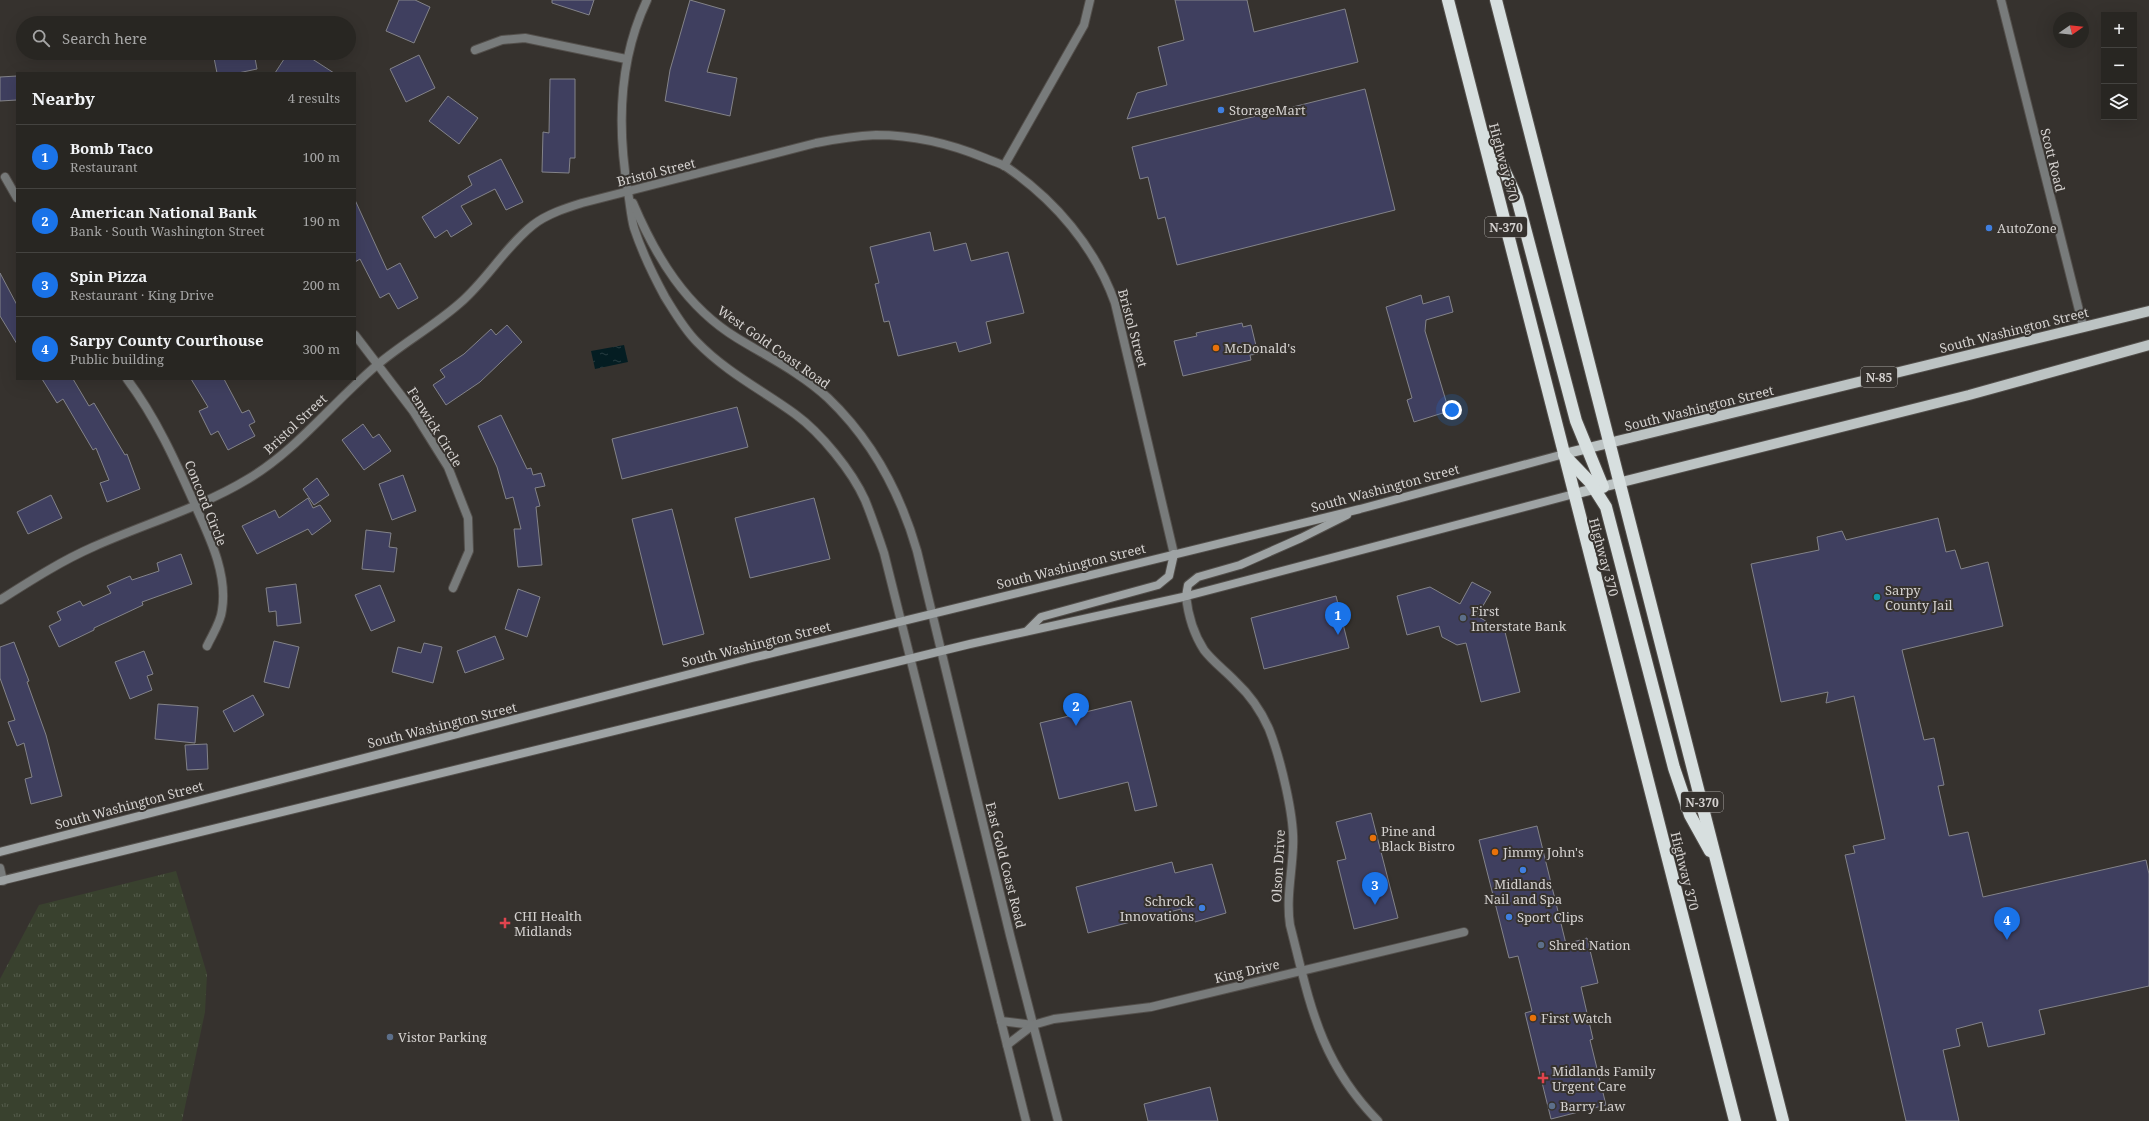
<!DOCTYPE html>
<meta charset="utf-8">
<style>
:root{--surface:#282622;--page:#34322f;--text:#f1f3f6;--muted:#a5a5a5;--line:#444340;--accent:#1a73e8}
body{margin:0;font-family:"Noto Serif",serif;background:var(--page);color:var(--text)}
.controls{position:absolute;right:12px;top:12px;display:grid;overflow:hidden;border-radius:0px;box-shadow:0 4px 16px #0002}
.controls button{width:36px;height:36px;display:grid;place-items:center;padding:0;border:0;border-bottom:1px solid var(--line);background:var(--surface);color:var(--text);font:20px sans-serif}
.compass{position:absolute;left:2053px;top:12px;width:36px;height:36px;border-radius:50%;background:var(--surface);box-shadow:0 4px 16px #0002;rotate:76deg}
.you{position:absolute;left:1452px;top:410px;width:14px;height:14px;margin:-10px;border:3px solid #fff;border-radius:50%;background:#1a73e8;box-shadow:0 0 0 6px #1a73e833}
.badge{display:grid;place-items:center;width:26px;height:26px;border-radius:50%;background:var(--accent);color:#fff;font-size:13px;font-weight:700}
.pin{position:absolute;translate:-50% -33px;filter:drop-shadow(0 1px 2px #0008)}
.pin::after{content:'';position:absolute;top:21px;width:14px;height:12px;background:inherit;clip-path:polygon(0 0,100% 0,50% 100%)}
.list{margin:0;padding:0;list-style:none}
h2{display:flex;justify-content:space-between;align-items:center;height:52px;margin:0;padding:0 16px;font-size:17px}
h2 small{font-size:13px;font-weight:400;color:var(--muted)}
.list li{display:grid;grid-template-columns:26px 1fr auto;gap:12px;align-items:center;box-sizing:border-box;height:64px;padding:0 16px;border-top:1px solid var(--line)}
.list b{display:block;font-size:15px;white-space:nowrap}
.list p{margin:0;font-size:13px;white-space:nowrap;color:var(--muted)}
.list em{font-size:13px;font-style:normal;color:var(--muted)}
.icon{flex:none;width:22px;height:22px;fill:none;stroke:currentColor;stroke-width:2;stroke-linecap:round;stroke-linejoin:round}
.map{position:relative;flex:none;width:2149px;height:1121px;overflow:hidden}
.search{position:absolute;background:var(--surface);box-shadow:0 4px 16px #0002;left:16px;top:16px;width:340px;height:44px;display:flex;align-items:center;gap:10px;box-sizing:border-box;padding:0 14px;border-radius:22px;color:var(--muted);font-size:15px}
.panel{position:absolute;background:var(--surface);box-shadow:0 4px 16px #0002;left:16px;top:72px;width:340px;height:308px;border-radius:0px}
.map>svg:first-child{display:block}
</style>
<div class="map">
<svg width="2149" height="1121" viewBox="0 0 2149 1121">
<defs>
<pattern id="grass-tufts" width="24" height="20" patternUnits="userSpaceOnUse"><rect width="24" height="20" fill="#39412e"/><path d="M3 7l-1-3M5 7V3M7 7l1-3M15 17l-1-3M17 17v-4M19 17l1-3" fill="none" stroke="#555c4b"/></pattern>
<pattern id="water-ripples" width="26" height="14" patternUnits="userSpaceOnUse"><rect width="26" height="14" fill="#041d22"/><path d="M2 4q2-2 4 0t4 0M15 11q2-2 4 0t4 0" fill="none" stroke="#283d41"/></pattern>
</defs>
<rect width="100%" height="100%" fill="#36322e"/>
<polygon fill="url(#grass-tufts)" points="176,871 207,974 205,1012 182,1121 0,1121 0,979 39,905"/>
<polygon fill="url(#water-ripples)" points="624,345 628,362 595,369 591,351"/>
<g fill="#3f3f5f" stroke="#838389">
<polygon points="399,0 415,0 430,7 414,43 386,31"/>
<polygon points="552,0 594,0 589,15 552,3"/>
<polygon points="690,0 725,10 707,72 737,78 730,116 665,101 670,70"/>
<polygon points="1175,0 1247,0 1254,32 1345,9 1358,62 1127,119 1137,93 1167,85 1158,47 1184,40"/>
<polygon points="213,53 254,53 257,69 238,73 217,73"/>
<polygon points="288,53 303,53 334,73 275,73"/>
<polygon points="419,55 435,88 406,102 390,69"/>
<polygon points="17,76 17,100 0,101 0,77"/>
<polygon points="550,79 575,79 575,158 570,158 569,173 542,172 543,132 549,133"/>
<polygon points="1365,89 1395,210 1177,265 1165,217 1158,219 1148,177 1140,179 1132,147"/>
<polygon points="448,96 478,118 459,144 429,121"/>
<polygon points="501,159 523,202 506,210 495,189 461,206 472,224 451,237 447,230 435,238 422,217 472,185 468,176"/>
<polygon points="355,200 387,270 400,263 418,298 398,309 389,293 380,298 360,259 355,262"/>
<polygon points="930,232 934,251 966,243 971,261 1008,252 1024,313 986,322 991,343 959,352 956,342 898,356 889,321 884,322 875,284 879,283 870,247"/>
<polygon points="0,273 17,305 17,344 0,316"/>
<polygon points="1421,295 1423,304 1449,296 1453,312 1426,320 1425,331 1449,411 1414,422 1407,400 1412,398 1386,307"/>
<polygon points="1242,323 1243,327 1251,325 1258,354 1250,355 1251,360 1183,376 1174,341 1197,336 1196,333"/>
<polygon points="507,325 522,342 480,382 446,405 433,385 445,377 440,370 464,354 491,329 496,335"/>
<polygon points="42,379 73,379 89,406 94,403 125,455 127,454 140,489 107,502 100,483 109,480 96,448 93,450 63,399 57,403"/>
<polygon points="191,379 224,379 242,413 249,410 255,422 249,425 255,436 228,450 218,431 211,435 199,411 208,407"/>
<polygon points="737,407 748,447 622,479 612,439"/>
<polygon points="501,415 527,469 531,468 533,475 541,473 545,486 535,488 540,506 536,507 542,565 518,567 514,529 521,529 513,497 506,499 497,467 478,426"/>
<polygon points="363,424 373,438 379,434 391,451 364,470 342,440"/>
<polygon points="403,475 416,511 392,520 379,484"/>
<polygon points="317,478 329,495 314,505 303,489"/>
<polygon points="51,495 62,518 28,534 17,512"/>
<polygon points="308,498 313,508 320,505 331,521 312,535 308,529 257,554 242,526 275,510 279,518"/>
<polygon points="814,498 830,559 750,578 735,518"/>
<polygon points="672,509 704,634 663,645 632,519"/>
<polygon points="1938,518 1946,552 1955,550 1961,569 1988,562 2003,626 1902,650 1924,740 1934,738 1944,785 1938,786 1949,836 1968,832 1983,897 2146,860 2149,874 2149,986 2039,1010 2045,1034 1988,1047 1982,1022 1956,1029 1960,1046 1943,1050 1959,1121 1906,1121 1845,855 1855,853 1853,846 1885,839 1854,696 1826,703 1828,692 1781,702 1751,564 1819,550 1817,537 1842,531 1846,540"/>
<polygon points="366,530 391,533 389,547 397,548 394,572 362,569"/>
<polygon points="181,554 192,584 142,602 143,605 94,628 94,630 59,647 49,626 61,620 57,612 80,601 83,606 111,593 107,586 130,576 132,580 159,571 157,563"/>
<polygon points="1472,582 1491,592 1477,616 1505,632 1520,692 1481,702 1466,643 1457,645 1442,637 1439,626 1407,635 1397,596 1430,587 1460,604"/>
<polygon points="296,584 301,623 277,626 276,611 269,612 266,588"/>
<polygon points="380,585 395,621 371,631 355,595"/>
<polygon points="518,589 540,597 527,637 505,629"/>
<polygon points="1336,596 1349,648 1264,669 1251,618"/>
<polygon points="495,636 504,659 465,673 457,651"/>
<polygon points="274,641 299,647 289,688 264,682"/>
<polygon points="14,642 29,681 27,682 46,735 62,796 31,804 25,779 32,777 24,743 17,746 8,722 15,720 0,678 0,647"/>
<polygon points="424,643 442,647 433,683 392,672 398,647 421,653"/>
<polygon points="144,651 153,674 147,676 152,690 130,699 115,662"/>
<polygon points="253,695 264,715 234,732 223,711"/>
<polygon points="1131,701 1157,806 1135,811 1128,782 1059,799 1040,723"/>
<polygon points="158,704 198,707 195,743 155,739"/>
<polygon points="207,744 208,769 187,770 185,745"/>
<polygon points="1371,813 1398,918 1354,929 1337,861 1346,859 1336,822"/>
<polygon points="1537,826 1566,944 1587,938 1598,983 1581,987 1593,1039 1590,1040 1606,1105 1551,1119 1525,1013 1532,1011 1518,956 1509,958 1479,840"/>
<polygon points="1172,862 1175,873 1212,864 1226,913 1195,922 1194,919 1185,921 1181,909 1088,933 1076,887"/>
<polygon points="1210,1087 1218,1121 1148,1121 1144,1104"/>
</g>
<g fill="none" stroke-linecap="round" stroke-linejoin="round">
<defs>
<g id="street">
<path d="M647,0C618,61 617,127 628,192C630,204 631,217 634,228C642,252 653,275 665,297C675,313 684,329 697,342C726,372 762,390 795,414C821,433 852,471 865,500C872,517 878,535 884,553L1026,1121"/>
<polyline points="2001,0 2083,326"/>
<polyline points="475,50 502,40 525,38 626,59"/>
<polyline points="1004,166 1084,25 1090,0"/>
<polyline points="5,177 17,198"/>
<path d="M633,203C656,257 686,307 737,338C768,357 801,373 828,398C873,441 900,492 917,551L1010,935L1058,1121"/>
<polyline points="355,335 413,411 448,467 468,518 469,551 453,588"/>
<path d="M127,379C156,418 175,460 195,505C209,536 228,574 222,610C221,622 212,635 207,646"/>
<path d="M1186,596C1188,615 1193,633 1204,650C1213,662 1226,671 1236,682C1250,695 1261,711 1269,729C1280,757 1295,817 1293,847C1292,873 1286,899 1290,925C1310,1003 1319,1061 1378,1121"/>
<path d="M0,600C30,581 61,561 93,547C144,524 200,508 248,479C297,450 333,402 377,365C403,343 434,326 460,303C487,280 505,247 533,225C547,214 566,208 582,203L816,143C836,139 856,136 876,135C914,135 951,144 985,158C992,161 999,163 1005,166C1055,200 1095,247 1115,303L1174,554"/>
<polyline points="0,868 3,881"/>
<polyline points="1001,1021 1033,1025"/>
<polyline points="1007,1045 1033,1025 1054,1019 1151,1007 1464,932"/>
</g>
<g id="secondary">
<polyline points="1186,596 1188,585 1198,577 1240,565 1301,538 1347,515"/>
<polyline points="1027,631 1041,617 1158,585 1169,576 1174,554"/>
<polyline points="0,852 752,658 1360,509 1564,454"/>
<polyline points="0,881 970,644 1183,597 1574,494"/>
</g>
<g id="primary">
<polyline points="1564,454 2149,311"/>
<polyline points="1574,494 1969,395 2149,345"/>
</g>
<g id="highway">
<polyline points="1448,0 1735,1121"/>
<polyline points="1496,0 1783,1121"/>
<polyline points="1489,137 1517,198 1576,421 1603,487"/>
<polyline points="1564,455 1590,482 1606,507 1674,768 1690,815 1710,851"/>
</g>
</defs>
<use href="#street" stroke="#534f4b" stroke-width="10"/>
<use href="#secondary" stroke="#534f4b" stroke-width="10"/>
<use href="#primary" stroke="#534f4b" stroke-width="12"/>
<use href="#highway" stroke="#534f4b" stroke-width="14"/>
<use href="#street" stroke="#787b7b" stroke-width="8"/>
<use href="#secondary" stroke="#9ea3a4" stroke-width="8"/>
<use href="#primary" stroke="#bcc3c3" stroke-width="10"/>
<use href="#highway" stroke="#d7dfdf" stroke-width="12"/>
</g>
<g fill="#3f7fe0" stroke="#36322e" stroke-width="1.5">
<circle cx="1221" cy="110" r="4"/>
<circle cx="1989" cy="228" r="4"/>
<circle cx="1523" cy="870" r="4"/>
<circle cx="1202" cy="908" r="4"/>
<circle cx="1509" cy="917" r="4"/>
</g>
<g fill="#e8710a" stroke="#36322e" stroke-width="1.5">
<circle cx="1216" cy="348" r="4"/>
<circle cx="1373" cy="838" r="4"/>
<circle cx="1495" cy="852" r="4"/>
<circle cx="1533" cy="1018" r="4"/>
</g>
<circle fill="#0f9aa8" stroke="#36322e" stroke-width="1.5" cx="1877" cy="597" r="4"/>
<g fill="#5c6f8a" stroke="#36322e" stroke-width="1.5">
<circle cx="1463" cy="618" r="4"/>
<circle cx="1541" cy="945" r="4"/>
<circle cx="390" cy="1037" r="4"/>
<circle cx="1552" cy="1106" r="4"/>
</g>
<g fill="#e0444e" stroke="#36322e" stroke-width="1.5">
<path d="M503 917h4v4h4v4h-4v4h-4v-4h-4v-4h4z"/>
<path d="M1541 1072h4v4h4v4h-4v4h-4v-4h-4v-4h4z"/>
</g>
<g text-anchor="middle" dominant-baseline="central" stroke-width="4" stroke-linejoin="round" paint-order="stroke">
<g fill="#36322e" stroke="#a5a29f" stroke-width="1">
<rect x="1485" y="217" width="42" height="20" rx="3"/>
<rect x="1861" y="367" width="36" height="20" rx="3"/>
<rect x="1681" y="792" width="42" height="20" rx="3"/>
</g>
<g font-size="12" font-weight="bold" fill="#d5d2d0">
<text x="1506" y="227">N-370</text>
<text x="1879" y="377">N-85</text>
<text x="1702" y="802">N-370</text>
</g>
<g font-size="13" fill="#d5d2d0" stroke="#36322e" text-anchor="start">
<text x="1229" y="110">StorageMart</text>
<text x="1997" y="228">AutoZone</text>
<text x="1224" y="348">McDonald's</text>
<text x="1885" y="590">Sarpy<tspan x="1885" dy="15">County Jail</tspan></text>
<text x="1471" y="611">First<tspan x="1471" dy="15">Interstate Bank</tspan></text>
<text x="1381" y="831">Pine and<tspan x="1381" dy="15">Black Bistro</tspan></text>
<text x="1503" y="852">Jimmy John's</text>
<text x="1523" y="884" text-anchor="middle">Midlands<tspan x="1523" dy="15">Nail and Spa</tspan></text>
<text x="1194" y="901" text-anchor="end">Schrock<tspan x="1194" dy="15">Innovations</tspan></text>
<text x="514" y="916">CHI Health<tspan x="514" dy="15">Midlands</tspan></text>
<text x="1517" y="917">Sport Clips</text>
<text x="1549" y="945">Shred Nation</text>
<text x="1541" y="1018">First Watch</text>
<text x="398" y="1037">Vistor Parking</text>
<text x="1552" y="1071">Midlands Family<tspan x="1552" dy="15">Urgent Care</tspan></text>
<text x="1560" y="1106">Barry Law</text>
</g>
<g font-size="13" fill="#d5d2d0" stroke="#36322e">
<text transform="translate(2053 160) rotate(76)">Scott Road</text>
<text transform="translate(1504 162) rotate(75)">Highway 370</text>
<text transform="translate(656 172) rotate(-14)">Bristol Street</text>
<text transform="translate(1133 328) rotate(75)">Bristol Street</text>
<text transform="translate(2014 330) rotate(-14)">South Washington Street</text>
<text transform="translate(774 347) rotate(35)">West Gold Coast Road</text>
<text transform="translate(1699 408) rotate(-14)">South Washington Street</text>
<text transform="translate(295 424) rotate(-43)">Bristol Street</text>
<text transform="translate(435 427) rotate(58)">Fenwick Circle</text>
<text transform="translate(1385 488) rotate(-15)">South Washington Street</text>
<text transform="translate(206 503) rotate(68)">Concord Circle</text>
<text transform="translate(1604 557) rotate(75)">Highway 370</text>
<text transform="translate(1071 566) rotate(-14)">South Washington Street</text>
<text transform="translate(756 644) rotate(-14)">South Washington Street</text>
<text transform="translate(442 725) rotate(-14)">South Washington Street</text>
<text transform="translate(129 805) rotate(-15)">South Washington Street</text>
<text transform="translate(1006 865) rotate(76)">East Gold Coast Road</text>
<text transform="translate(1278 866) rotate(-87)">Olson Drive</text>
<text transform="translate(1685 871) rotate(76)">Highway 370</text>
<text transform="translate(1247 971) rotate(-13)">King Drive</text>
</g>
</g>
</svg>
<div class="controls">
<button>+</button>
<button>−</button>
<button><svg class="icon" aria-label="layers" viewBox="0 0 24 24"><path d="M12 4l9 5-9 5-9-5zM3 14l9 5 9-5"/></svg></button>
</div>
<svg class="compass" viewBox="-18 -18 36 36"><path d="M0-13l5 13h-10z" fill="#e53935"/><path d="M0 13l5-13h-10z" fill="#a5a5a5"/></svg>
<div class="you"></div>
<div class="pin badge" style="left:1338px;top:635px">1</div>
<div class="pin badge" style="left:1076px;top:726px">2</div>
<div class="pin badge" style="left:1375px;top:905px">3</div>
<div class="pin badge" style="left:2007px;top:940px">4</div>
<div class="search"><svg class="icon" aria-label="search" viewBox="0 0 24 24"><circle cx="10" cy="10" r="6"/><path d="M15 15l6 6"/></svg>Search here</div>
<section class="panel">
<h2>Nearby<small>4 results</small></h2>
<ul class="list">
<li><span class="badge">1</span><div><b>Bomb Taco</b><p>Restaurant</p></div><em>100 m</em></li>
<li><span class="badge">2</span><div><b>American National Bank</b><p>Bank · South Washington Street</p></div><em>190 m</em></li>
<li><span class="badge">3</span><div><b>Spin Pizza</b><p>Restaurant · King Drive</p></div><em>200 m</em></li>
<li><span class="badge">4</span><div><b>Sarpy County Courthouse</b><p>Public building</p></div><em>300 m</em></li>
</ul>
</section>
</div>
